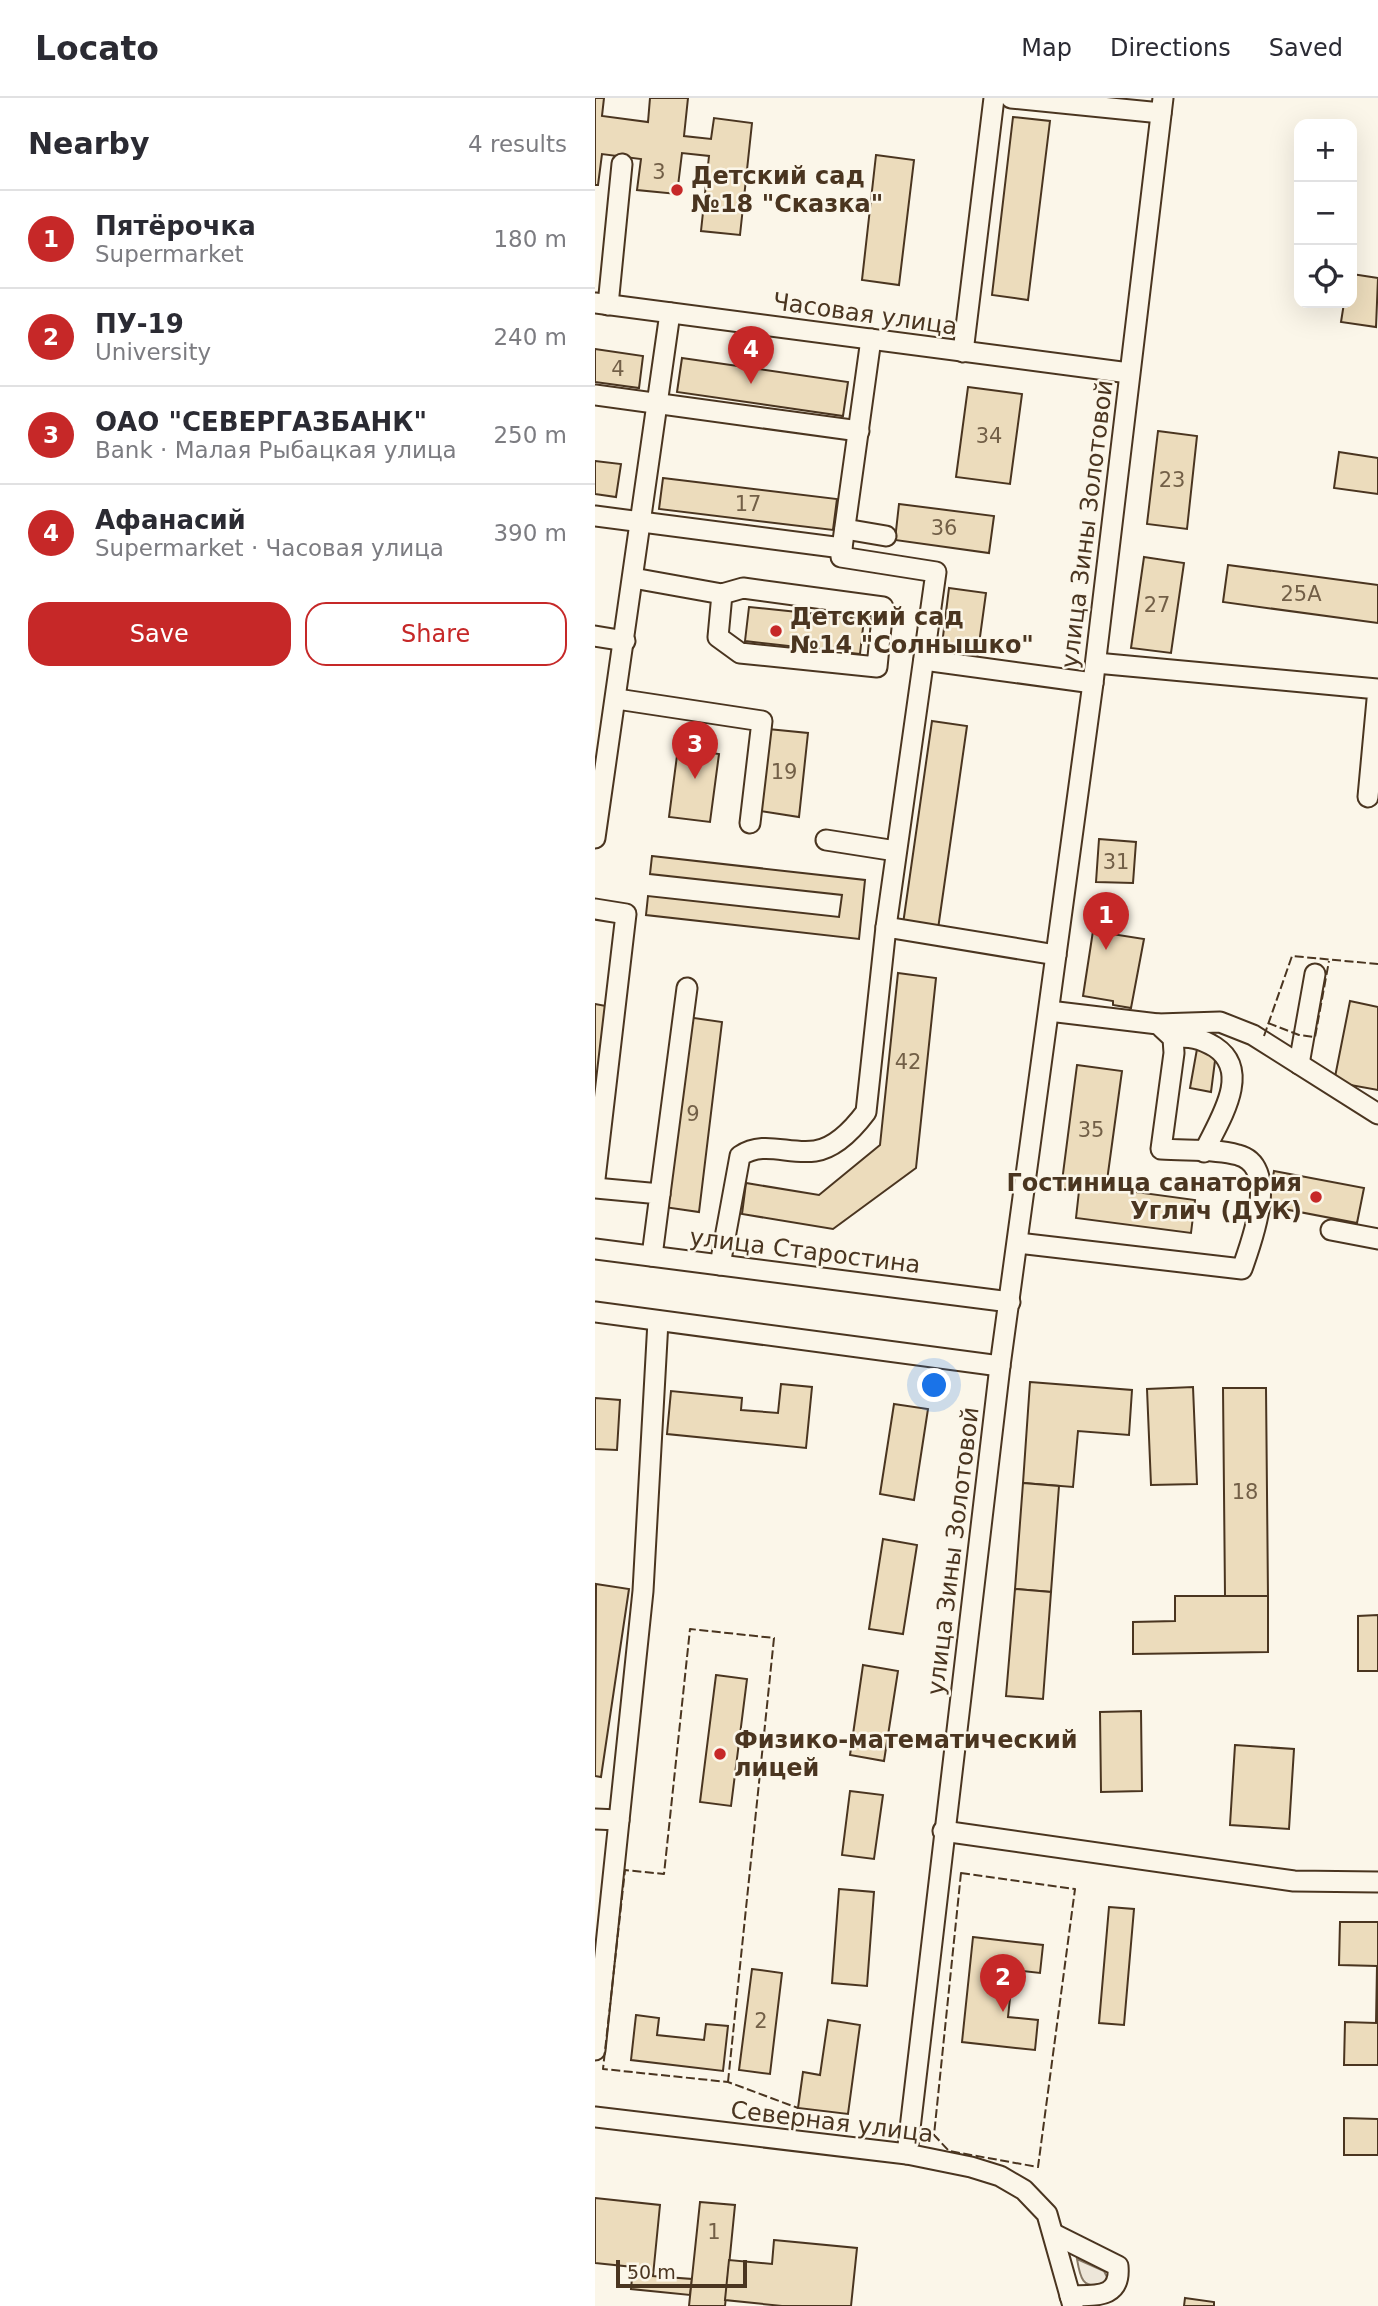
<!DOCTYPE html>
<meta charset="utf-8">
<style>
:root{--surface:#fff;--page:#f2f2f3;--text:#2b2b33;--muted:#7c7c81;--line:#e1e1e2;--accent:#c62828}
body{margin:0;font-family:"DejaVu Sans",sans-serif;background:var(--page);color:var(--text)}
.controls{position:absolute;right:21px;top:21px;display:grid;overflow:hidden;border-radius:14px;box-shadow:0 7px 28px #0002}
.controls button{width:63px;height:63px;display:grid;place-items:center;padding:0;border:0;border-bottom:2px solid var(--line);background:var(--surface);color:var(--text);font:35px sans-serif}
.scale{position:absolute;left:21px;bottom:18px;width:131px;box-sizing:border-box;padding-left:7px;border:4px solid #4a3520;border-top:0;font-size:19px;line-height:24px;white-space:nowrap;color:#4a3520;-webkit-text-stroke:5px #fbf6e9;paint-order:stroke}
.you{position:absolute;left:340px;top:1288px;width:24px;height:24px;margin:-18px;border:5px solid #fff;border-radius:50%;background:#1a73e8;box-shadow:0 0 0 10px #1a73e833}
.badge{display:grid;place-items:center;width:46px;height:46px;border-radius:50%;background:var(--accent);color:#fff;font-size:23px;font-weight:700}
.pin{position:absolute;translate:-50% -58px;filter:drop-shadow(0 2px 4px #0008)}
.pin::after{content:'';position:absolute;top:37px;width:24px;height:21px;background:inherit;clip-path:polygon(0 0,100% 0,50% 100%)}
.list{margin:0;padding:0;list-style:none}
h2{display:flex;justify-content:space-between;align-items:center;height:91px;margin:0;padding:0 28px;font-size:30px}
h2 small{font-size:23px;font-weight:400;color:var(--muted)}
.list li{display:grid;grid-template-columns:46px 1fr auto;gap:21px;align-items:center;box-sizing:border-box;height:98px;padding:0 28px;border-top:2px solid var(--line)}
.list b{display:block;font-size:26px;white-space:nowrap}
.list p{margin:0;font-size:23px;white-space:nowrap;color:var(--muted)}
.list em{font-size:23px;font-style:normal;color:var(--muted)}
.actions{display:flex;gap:14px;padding:21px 28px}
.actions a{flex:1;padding:16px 0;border:2px solid var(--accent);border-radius:21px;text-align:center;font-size:24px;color:var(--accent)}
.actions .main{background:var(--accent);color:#fff}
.icon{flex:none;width:38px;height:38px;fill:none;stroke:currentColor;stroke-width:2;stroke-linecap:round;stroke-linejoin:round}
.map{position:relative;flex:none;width:783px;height:2208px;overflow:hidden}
header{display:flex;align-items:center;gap:42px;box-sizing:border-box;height:98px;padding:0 35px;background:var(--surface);border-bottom:2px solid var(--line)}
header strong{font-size:33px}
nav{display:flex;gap:38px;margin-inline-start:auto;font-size:24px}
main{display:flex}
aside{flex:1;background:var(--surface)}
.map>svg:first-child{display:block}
</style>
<header>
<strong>Locato</strong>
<nav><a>Map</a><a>Directions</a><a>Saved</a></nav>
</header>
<main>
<aside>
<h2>Nearby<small>4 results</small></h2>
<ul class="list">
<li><span class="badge">1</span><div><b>Пятёрочка</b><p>Supermarket</p></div><em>180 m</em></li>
<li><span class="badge">2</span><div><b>ПУ-19</b><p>University</p></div><em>240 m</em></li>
<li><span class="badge">3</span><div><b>ОАО &quot;СЕВЕРГАЗБАНК&quot;</b><p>Bank · Малая Рыбацкая улица</p></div><em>250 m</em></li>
<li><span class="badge">4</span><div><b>Афанасий</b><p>Supermarket · Часовая улица</p></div><em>390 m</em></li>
</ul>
<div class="actions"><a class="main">Save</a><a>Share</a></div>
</aside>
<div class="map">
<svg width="783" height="2208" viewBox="0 0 783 2208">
<rect width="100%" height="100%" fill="#fbf6e9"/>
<path fill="#ede6d9" stroke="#887966" stroke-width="2" d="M482,2161L509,2173L512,2179L509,2186C487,2192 485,2179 482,2161Z"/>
<g fill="#ecdcbc" stroke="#4a3520" stroke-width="2">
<polygon points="0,0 9,0 7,18 53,24 55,0 93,0 89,38 116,41 119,20 157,25 145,137 106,133 114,58 87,55 82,96 42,92 46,61 7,56 3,87 0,87"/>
<polygon points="418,19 455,23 433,202 397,197"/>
<polygon points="281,57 319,62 304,187 267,182"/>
<polygon points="757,176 783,180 781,229 746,224 749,205 757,205"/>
<polygon points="0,251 48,258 44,290 0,284"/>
<polygon points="87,260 253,284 248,318 82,294"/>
<polygon points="373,289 427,296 415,386 361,379"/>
<polygon points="563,333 602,338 592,431 552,426"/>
<polygon points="744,354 783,360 783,396 739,390"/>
<polygon points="0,363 26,366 21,399 0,396"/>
<polygon points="68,380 242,401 238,432 64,411"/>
<polygon points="304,406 399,418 394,455 300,442"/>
<polygon points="549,459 589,465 576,555 536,550"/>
<polygon points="633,467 783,487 783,525 628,504"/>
<polygon points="354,490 391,495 381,568 345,563"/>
<polygon points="154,509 269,521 265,556 150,543"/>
<polygon points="337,623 372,628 342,838 307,833"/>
<polygon points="173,631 213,635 204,719 166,713"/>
<polygon points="83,650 124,656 115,724 74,719"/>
<polygon points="504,741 541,744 538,785 501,784"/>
<polygon points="57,758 270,782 264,841 51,817 53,798 244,819 247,797 55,776"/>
<polygon points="498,833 549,841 536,910 518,907 518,903 488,898"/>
<polygon points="303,875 341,880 321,1070 238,1131 147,1116 151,1085 224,1097 285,1047"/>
<polygon points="755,903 783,909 783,992 739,984"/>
<polygon points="0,906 11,908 0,995"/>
<polygon points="92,919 127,924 104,1114 69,1109"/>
<polygon points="602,951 621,955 616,994 595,990"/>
<polygon points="482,967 527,973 511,1090 600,1102 596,1135 481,1120 484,1093 466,1091"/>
<polygon points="679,1073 769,1090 762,1125 673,1108"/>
<polygon points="435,1284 537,1292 534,1337 483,1333 478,1389 428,1385"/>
<polygon points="186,1286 217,1289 211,1350 72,1336 76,1293 147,1300 146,1312 183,1315"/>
<polygon points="598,1289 602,1386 556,1387 552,1291"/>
<polygon points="628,1290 671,1290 673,1498 630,1498"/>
<polygon points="0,1300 25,1302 22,1352 0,1351"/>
<polygon points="299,1306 333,1311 319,1402 285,1396"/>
<polygon points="428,1385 464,1388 456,1494 420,1491"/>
<polygon points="288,1441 322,1447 308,1536 274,1531"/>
<polygon points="1,1486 34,1491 6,1679 0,1678"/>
<polygon points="420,1491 456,1494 448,1601 411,1598"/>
<polygon points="580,1498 673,1498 673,1554 538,1556 538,1524 580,1523"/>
<polygon points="783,1517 783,1573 763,1573 763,1518"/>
<polygon points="268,1567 303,1573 289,1663 255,1657"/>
<polygon points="121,1577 152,1581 136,1708 105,1704"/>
<polygon points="546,1613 547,1693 506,1694 505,1614"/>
<polygon points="640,1647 699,1651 694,1731 635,1727"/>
<polygon points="255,1693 288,1697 279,1761 247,1757"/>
<polygon points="244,1791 279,1794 272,1888 237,1885"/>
<polygon points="514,1809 539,1811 529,1927 504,1925"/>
<polygon points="745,1824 783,1824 783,1967 749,1967 750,1924 781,1925 782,1868 744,1867"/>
<polygon points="378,1839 448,1847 445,1875 418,1872 413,1919 443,1922 440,1952 367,1944"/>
<polygon points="157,1871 187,1875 175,1976 144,1972"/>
<polygon points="41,1917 64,1920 62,1937 109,1942 111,1926 133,1928 128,1973 36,1962"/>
<polygon points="233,1922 265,1927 253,2016 203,2010 208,1974 225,1977"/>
<polygon points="749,2020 783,2021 783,2057 749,2057"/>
<polygon points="0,2100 65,2107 58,2178 97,2181 95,2197 36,2191 38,2169 0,2165"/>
<polygon points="105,2104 140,2107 130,2208 94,2208"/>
<polygon points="179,2142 262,2150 256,2208 187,2208 130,2202 134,2162 177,2166"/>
<polygon points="590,2200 619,2204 619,2208 589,2208"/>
</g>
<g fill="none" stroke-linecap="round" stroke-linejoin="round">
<defs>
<g id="minor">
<polyline points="416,0 566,15"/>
<polyline points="0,205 534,275"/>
<polyline points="13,207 27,66"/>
<polyline points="368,254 399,0"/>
<polyline points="0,297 264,333"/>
<polyline points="0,418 247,450 276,241"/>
<polyline points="250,431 291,438"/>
<polyline points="247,450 246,459 341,474 291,829"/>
<polyline points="38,480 127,496 123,539 145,555 282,569 288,509 148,490 127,496"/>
<polyline points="0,538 30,543"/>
<polyline points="329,562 498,585"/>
<polyline points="501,565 783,591 773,699"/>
<polyline points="22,601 167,623 155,725"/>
<polyline points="0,740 75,215"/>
<polyline points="231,742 301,753"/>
<polyline points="0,811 31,816 0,1081"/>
<polyline points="563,926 625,924 658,937 783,1016"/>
<path d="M578,940C595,938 605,940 620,949C658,974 623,1024 609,1054"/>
<polyline points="704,966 720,876"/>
<polyline points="0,1090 65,1096 57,1158"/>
<polyline points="65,1096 92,890"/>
<polyline points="736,1132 783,1141"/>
<path d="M423,1145L647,1171C656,1145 686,1068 643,1057C619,1050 590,1053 566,1051L579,955L578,940L563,926L454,913"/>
<polyline points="0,1151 415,1204"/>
<path d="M125,1167L145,1058C169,1042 193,1057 220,1053C241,1050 259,1030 271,1014L291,829L461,857"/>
<polyline points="0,1214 405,1268"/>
<polyline points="0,1721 24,1722"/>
<polyline points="348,1733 699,1783 783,1784"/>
<polyline points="0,1952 48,1493 63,1223"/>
<polyline points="0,2019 312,2056 376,2069 405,2078 429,2092 452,2116 478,2208"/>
<polyline points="312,2056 405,1268 498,585 568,0"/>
<path d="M459,2136L523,2168C526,2201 500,2197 475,2198"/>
</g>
</defs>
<use href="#minor" stroke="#4a3520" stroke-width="23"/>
<use href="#minor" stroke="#fbf6e9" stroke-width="19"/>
<g stroke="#4a3520" stroke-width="2" stroke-dasharray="9 3.5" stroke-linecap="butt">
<polyline points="673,925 704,937 720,939 734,863"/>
<polyline points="669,938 697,858 783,866"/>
<polygon points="366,1775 480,1791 443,2069 354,2053 339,2037"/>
<polyline points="133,1984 179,1540 95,1531 69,1776 30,1772 8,1971 133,1984 203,2010"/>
</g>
</g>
<g fill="#c62828" stroke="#fbf6e9" stroke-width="2.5">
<circle cx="82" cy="92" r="7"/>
<circle cx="181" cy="533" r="7"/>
<circle cx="721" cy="1099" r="7"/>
<circle cx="125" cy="1656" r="7"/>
</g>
<g text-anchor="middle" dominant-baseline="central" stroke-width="5" stroke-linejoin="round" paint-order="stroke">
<g font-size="21" fill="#725f47">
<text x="64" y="74">3</text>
<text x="23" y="271">4</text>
<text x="394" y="338">34</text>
<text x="577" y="382">23</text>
<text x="153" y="406">17</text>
<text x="349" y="430">36</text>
<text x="706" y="496">25А</text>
<text x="562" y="507">27</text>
<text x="189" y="674">19</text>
<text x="521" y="764">31</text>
<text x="313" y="964">42</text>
<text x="98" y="1016">9</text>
<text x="496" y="1032">35</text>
<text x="650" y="1394">18</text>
<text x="166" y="1923">2</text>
<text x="119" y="2134">1</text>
</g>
<g font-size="24" font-weight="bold" fill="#4a3520" stroke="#fbf6e9" text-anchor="start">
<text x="96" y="78">Детский сад<tspan x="96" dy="28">№18 "Сказка"</tspan></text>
<text x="195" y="519">Детский сад<tspan x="195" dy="28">№14 "Солнышко"</tspan></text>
<text x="707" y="1085" text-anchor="end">Гостиница санатория<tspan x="707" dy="28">Углич (ДУК)</tspan></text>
<text x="139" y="1642">Физико-математический<tspan x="139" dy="28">лицей</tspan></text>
</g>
<g font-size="24" fill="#4a3520" stroke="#fbf6e9">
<text transform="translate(270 216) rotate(8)">Часовая улица</text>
<text transform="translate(492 426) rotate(-83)">улица Зины Золотовой</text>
<text transform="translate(210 1153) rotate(7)">улица Старостина</text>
<text transform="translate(358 1453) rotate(-83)">улица Зины Золотовой</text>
<text transform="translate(237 2024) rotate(7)">Северная улица</text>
</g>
</g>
</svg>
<div class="controls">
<button>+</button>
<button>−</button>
<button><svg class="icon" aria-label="locate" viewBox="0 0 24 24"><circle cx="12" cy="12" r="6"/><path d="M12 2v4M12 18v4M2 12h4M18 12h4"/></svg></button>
</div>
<div class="scale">50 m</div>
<div class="you"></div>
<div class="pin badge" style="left:511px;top:852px">1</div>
<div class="pin badge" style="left:408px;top:1914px">2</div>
<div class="pin badge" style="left:100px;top:681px">3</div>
<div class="pin badge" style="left:156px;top:286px">4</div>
</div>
</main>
